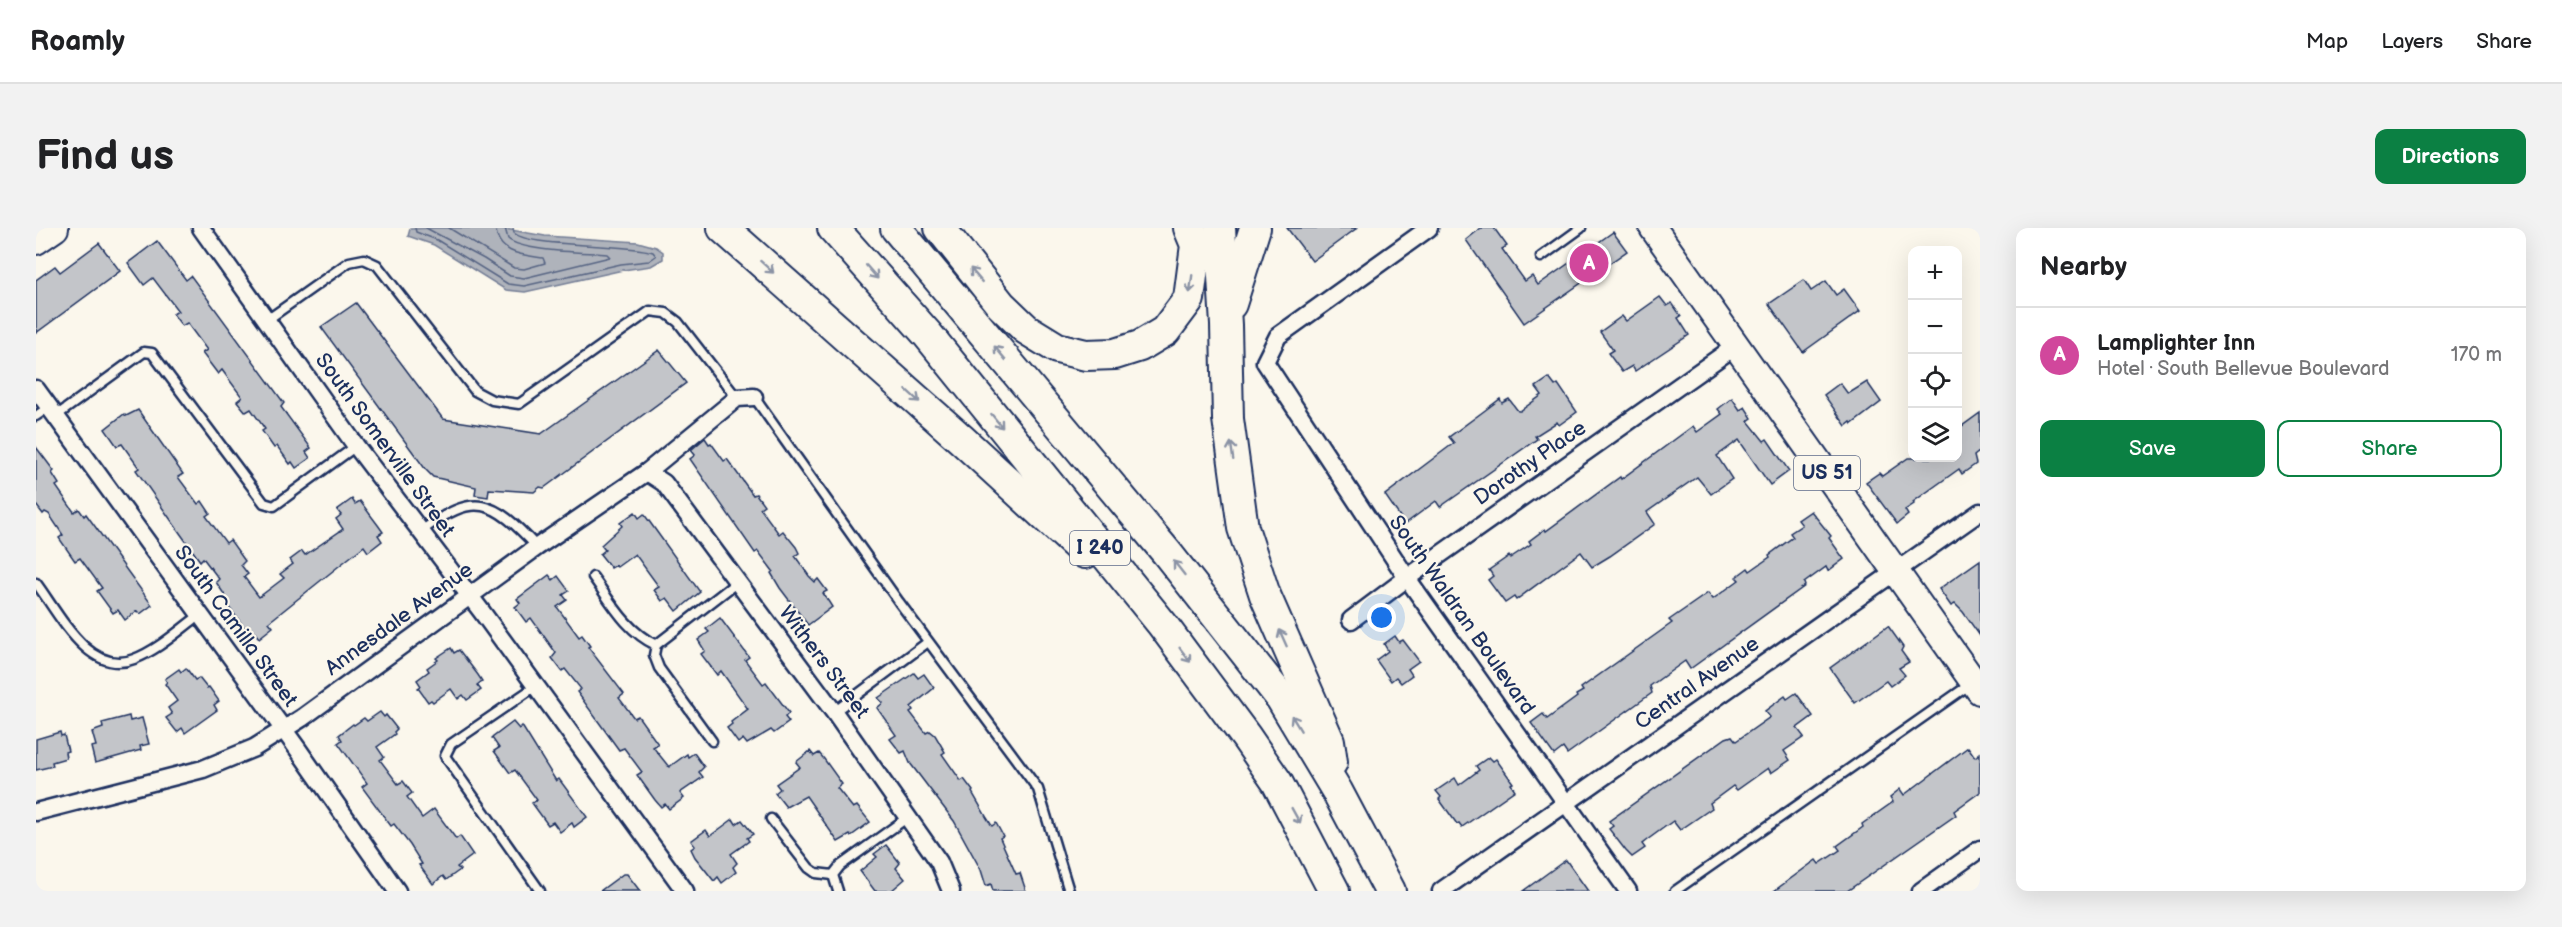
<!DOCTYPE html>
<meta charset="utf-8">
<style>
:root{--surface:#fff;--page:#f2f2f2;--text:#202124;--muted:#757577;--line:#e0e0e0;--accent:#0b8043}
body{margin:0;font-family:"Balsamiq Sans",sans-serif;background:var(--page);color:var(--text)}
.controls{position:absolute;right:18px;top:18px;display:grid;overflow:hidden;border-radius:12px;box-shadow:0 6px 24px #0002}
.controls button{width:54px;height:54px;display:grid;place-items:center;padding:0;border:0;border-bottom:2px solid var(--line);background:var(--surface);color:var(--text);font:30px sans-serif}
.you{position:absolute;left:1346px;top:390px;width:21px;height:21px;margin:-15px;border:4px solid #fff;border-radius:50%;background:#1a73e8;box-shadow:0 0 0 9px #1a73e833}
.badge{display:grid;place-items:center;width:39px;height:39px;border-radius:50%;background:var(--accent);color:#fff;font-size:20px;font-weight:700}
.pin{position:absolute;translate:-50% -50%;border:3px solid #fff;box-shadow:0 2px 6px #0006}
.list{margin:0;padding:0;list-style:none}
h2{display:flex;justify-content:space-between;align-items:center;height:78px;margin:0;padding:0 24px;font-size:26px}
h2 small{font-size:20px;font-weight:400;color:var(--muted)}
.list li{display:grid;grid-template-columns:39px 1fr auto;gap:18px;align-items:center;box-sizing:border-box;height:96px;padding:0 24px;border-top:2px solid var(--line)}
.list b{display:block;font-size:22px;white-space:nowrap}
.list p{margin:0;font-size:20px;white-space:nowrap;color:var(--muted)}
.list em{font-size:20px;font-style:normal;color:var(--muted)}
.actions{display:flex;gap:12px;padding:18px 24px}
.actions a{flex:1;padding:14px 0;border:2px solid var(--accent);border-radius:12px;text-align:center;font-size:21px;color:var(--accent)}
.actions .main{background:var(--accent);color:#fff}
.icon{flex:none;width:33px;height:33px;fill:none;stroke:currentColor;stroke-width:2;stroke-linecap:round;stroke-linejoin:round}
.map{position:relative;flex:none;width:1944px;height:663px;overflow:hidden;border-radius:12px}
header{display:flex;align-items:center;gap:36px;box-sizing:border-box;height:84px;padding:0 30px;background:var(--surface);border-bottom:2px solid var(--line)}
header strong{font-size:28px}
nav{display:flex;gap:33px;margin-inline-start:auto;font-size:21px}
.intro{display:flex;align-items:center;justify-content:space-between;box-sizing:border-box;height:144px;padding:0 36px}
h1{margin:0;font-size:42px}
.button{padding:15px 27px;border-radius:12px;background:var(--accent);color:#fff;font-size:21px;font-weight:700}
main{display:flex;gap:36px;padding:0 36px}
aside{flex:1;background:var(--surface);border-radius:12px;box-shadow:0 6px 24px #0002}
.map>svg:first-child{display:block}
</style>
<header>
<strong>Roamly</strong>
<nav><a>Map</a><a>Layers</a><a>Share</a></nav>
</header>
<div class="intro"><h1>Find us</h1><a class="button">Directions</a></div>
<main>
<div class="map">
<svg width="1944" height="663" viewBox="0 0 1944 663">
<rect width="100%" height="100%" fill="#fbf7ec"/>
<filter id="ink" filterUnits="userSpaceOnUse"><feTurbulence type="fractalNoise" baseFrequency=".0167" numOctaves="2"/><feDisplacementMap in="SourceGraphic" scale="12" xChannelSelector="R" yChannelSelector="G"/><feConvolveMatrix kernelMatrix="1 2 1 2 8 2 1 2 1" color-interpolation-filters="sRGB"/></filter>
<g filter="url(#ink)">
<polygon fill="#afb3bb" stroke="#747e96" stroke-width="1.5" points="399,0 463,0 509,8 602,14 620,19 627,24 627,31 615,38 587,42 489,64 470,62 398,17 372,8 374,1"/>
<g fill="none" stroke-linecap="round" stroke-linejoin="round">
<g stroke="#566483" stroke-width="1.5">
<path d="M379,0L380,4L401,12L472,56L488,58L585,36L613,33L620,28L617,24C587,15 495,20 478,5L477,0"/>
<path d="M390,0L448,31L474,48L488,50L574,29L571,26C550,24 487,24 472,11L469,0"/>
<path d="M413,0L478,40L488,41L509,35L507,30C487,27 461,26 460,0"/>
</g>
</g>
<g fill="#c3c5c9" stroke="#1b2f5e" stroke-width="1.5">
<polygon points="1251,0 1321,0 1276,33"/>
<polygon points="1445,0 1458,0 1471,18 1466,21 1489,53 1496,48 1502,57 1577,4 1591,23 1488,95 1430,12"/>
<polygon points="121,13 150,52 155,48 248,175 245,179 275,220 270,224 274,230 260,240 256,234 254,236 241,218 238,220 226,203 229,201 215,181 210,184 201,173 206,169 186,142 182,146 166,125 171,122 151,95 146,98 137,86 142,83 117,50 108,57 92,35"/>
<polygon points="63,15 84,43 0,105 0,52 19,38 24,44"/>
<polygon points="1768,52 1775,63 1790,53 1800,67 1808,61 1824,83 1767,124 1733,76"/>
<polygon points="1624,69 1631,78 1636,75 1645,88 1642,90 1653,107 1599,143 1596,138 1586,144 1572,125 1577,122 1564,104 1586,88 1590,93"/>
<polygon points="320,75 407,191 505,206 623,122 650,155 508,260 504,259 498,264 453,261 452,269 439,267 440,259 397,249 390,242 285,99"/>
<polygon points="1513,150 1519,158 1522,156 1541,184 1523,197 1521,194 1499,208 1501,211 1404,279 1400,273 1369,296 1349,267 1418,215 1413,209 1448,183 1464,171 1466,175 1473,171 1482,183 1484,183 1506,167 1500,159"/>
<polygon points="1831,154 1845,174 1816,196 1815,194 1810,198 1788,167 1804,155 1812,166"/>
<polygon points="1696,170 1704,182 1709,179 1716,190 1712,193 1728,213 1731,211 1753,243 1734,257 1703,212 1681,228 1696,251 1675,266 1661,249 1611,284 1619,296 1574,328 1556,339 1545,324 1480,372 1478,369 1469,375 1452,352 1457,348 1453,342 1473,328 1474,330 1495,316 1493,313 1509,301 1510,303 1584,249 1585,251 1657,198 1661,204 1686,186 1682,181"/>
<polygon points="102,182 147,246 142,249 162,276 166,273 174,285 170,288 190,315 194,312 209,333 205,337 212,346 208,349 223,369 248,350 244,346 257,336 254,332 266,323 269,327 307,301 300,291 305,287 301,282 316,271 319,276 324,273 342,297 347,304 342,307 346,313 332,324 328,318 233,394 237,399 223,410 219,405 215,408 191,377 194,375 180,354 183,351 167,330 164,333 144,305 100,242 103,240 86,216 81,218 69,201 88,186 90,188"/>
<polygon points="1944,185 1944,223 1938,228 1940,236 1926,246 1923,241 1877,274 1878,276 1869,282 1872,287 1861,296 1830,254 1843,245 1846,248 1872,230 1922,230 1922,201"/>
<polygon points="669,210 673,216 675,215 688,233 691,231 717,267 720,266 728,277 724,280 743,306 747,303 760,319 763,325 759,328 773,348 779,354 782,351 791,363 787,365 796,379 772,397 744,360 735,345 737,343 722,323 719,325 654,231 659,227 655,222"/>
<polygon points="0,219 18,243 16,245 23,256 20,258 38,284 43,281 48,288 50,286 116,377 104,386 101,383 89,392 82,382 77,385 61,363 66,360 44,330 39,333 23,310 27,307 13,286 9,284 7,286 0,277"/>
<polygon points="1775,283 1795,308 1793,310 1808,331 1792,343 1790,339 1768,355 1769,358 1654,441 1649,433 1614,458 1616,465 1531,526 1527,520 1518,527 1495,495 1507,486 1511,491 1541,469 1540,467 1547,463 1545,460 1636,395 1633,392 1672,365 1677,371 1703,352 1700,349 1712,340 1714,343 1734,329 1733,327 1757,309 1754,305 1766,297 1762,292"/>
<polygon points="599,284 603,290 608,286 613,293 664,364 641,383 631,370 626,373 618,362 623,359 599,326 581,339 580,337 575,340 564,326 569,322 565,317 586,298 584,295"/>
<polygon points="1944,332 1944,408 1927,384 1919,376 1915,378 1903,361"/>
<polygon points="513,347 517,352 522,348 533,363 527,367 531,372 521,379 543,409 546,407 554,418 552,419 588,466 583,470 598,490 602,488 622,516 617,519 633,539 651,526 652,529 658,525 668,539 663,544 667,549 644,565 648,570 633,581 629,576 625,579 619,572 601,547 606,544 588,520 583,522 541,464 545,461 529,441 526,443 516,430 520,425 495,390 490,394 479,379 484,375 481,371"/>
<polygon points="684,390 713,429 709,432 727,456 730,454 753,485 749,489 753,494 738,505 735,502 711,516 707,511 702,515 691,500 696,496 695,494 712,481 685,443 681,447 665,426 669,423 662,412 673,404 670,401"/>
<polygon points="1852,398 1867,419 1865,423 1873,434 1863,440 1869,447 1854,458 1850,453 1819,475 1794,440"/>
<polygon points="1359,408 1363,414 1367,412 1383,433 1372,441 1376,447 1365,455 1360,449 1355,453 1340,432 1352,423 1348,416"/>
<polygon points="415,420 418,425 423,422 442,447 446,453 441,457 445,462 431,472 427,467 422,471 415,461 397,474 395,472 392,474 382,460 385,458 381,452 393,443 391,440 402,432 400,430"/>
<polygon points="150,440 159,452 163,450 171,460 173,459 183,473 178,477 181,482 149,505 146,500 141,504 130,490 136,486 132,480 141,473 129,456 131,454 129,451 143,441 145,444"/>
<polygon points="878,445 882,450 888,446 898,460 875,479 877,482 874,484 890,505 894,503 899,507 909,524 906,526 925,553 928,551 937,563 936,564 951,590 956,598 960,595 967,608 964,610 980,646 984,645 990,663 957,663 955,656 950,658 945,642 918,593 874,535 869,523 865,525 854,511 860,507 841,480 847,475 842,470"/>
<polygon points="1760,465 1777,488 1761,500 1768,509 1748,523 1754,532 1735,545 1732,540 1701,562 1697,558 1674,575 1676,580 1644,602 1637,593 1611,612 1606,616 1609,620 1596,629 1590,623 1573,601 1577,598 1573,593 1690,510 1696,508 1700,513 1734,489 1729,483 1749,468 1751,471"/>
<polygon points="344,484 348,489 350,487 361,501 358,504 359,506 341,519 348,529 344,532 362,556 367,553 376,565 371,569 386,590 398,581 420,611 424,608 437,627 421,639 424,642 410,652 407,648 397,656 383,637 386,636 374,617 358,596 355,598 326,559 331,555 302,515 306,512 303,507 317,496 318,497 328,490 331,493"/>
<polygon points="93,488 94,493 106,490 113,516 104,518 105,522 59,535 55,519 60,518 56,504 67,500 66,495"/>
<polygon points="477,494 483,501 486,498 520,553 523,551 551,589 538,599 536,595 524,604 517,594 512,597 496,575 501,572 479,542 474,545 458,523 463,520 456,510"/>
<polygon points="24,504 25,508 28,507 32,523 29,524 30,530 16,534 17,538 0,542 0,511"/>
<polygon points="1932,519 1939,529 1944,525 1944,564 1918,583 1920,587 1811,663 1738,663 1780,632 1783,636 1804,622 1801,618 1827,599 1826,596 1857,574 1854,569 1864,561 1868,567"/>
<polygon points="774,523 778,528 783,525 788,531 806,556 801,560 817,580 821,578 834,594 815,608 814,607 802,614 770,568 750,579 739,565 744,561 740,556 764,539 760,534"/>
<polygon points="1453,529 1457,533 1460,531 1477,555 1475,556 1479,562 1426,599 1423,595 1421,596 1403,571 1405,569 1400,563 1419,550 1423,557 1443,542 1440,538"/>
<polygon points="697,591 700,596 706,592 717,606 711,610 713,613 695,626 701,635 697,639 700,644 686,655 682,649 678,653 659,629 655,621 659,618 655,613 670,602 674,608"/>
<polygon points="850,617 864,635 860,640 869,651 855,663 839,663 824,643 841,629 838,626"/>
<polygon points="1530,632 1552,663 1487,663 1524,636"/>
<polygon points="587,646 591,646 604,663 564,663"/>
</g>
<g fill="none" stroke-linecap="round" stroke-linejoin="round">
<defs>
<g id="service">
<polyline points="1505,29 1545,0"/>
<polyline points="231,92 313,34 328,31 341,37 439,163 456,172 483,176 614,83 630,85 642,94 701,170"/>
<polyline points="718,169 863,374 1002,561 1033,663"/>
<polyline points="0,188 13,179"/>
<polyline points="20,188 108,124 116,125 228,275 238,278 320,218"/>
<path d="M384,304C439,263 456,271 501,319"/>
<path d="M557,349C575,374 591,404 620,417"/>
<path d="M0,355C22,384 53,449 98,431C122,422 143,402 164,387"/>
<polyline points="500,458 415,516 409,528 504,663"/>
<polyline points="798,484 892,414"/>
<polyline points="676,513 623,440 618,427 620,417 700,355"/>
<polyline points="735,591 773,640 780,645 797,647"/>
<polyline points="802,663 797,647 804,638 872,589"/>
<polyline points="1639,663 1936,455"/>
</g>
<g id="minor">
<polyline points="165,0 320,218 446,384 649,663"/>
<polyline points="1393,0 1242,108 1229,134 1371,350 1592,663"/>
<polyline points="0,161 261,520 361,663"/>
<polyline points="611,244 628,255 798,484 903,634 915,663"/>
<polyline points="1315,392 1371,350 1701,117"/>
<polyline points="0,584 167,541 218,520 266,490 501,319 611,244 701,170 718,169"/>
<polyline points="1405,663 1944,284"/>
<polyline points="1885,663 1944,621"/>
</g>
<g id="primary">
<polyline points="1617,0 1944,463"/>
<polyline points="0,13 19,0"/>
</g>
<g id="motorway">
<polyline points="687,0 925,211 1049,325"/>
<polyline points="797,0 892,107 1126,396 1210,509 1241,554 1298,663"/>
<polyline points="860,0 1131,325 1245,470 1301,563 1354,663"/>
<polyline points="904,0 965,77 990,101 1021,120 1050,127 1079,126 1104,118 1129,103 1153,71 1160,17 1153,0"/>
<polyline points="1184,0 1190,97 1192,191 1207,300 1229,367 1293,513 1296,534"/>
<polyline points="1195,76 1219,0"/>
</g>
</defs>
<use href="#service" stroke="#1b2f5e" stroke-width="13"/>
<use href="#minor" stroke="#1b2f5e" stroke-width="21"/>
<use href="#primary" stroke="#1b2f5e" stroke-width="30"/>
<use href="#motorway" stroke="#1b2f5e" stroke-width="34"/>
<use href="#service" stroke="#fbf7ec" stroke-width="8"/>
<use href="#minor" stroke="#fbf7ec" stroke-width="16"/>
<use href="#primary" stroke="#fbf7ec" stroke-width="26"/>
<use href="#motorway" stroke="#fbf7ec" stroke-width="30"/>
</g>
<defs><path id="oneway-shaft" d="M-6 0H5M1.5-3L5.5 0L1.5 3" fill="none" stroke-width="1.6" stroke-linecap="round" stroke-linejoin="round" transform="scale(1.5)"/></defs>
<g stroke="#8b93a5">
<use href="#oneway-shaft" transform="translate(731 39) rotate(42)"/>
<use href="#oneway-shaft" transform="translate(836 44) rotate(49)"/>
<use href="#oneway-shaft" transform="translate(940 47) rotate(-130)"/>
<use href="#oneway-shaft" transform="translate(1155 56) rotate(98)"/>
<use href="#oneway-shaft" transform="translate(964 125) rotate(-130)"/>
<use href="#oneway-shaft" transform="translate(877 168) rotate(42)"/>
<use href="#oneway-shaft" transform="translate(961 193) rotate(51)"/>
<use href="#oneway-shaft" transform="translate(1196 223) rotate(-98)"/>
<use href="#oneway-shaft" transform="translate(1143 340) rotate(-128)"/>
<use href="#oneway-shaft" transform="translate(1247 410) rotate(-114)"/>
<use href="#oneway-shaft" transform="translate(1149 427) rotate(53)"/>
<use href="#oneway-shaft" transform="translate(1260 495) rotate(-121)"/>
<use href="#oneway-shaft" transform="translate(1260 588) rotate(61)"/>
</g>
</g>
<g text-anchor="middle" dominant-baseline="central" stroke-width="4.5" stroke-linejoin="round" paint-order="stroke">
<g fill="#fbf7ec" stroke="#5e6b89" stroke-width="1.5">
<rect x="1758" y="228" width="66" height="34" rx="4.5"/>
<rect x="1034" y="303" width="60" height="34" rx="4.5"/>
</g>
<g font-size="20" font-weight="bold" fill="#1b2f5e">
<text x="1791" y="245">US 51</text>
<text x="1064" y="320">I 240</text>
</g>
<g font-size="21" fill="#1b2f5e" stroke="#fbf7ec">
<text transform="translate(349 217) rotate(54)">South Somerville Street</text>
<text transform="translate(1494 235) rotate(-35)">Dorothy Place</text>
<text transform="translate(1426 387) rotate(55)">South Waldran Boulevard</text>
<text transform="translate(363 391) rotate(-36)">Annesdale Avenue</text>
<text transform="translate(200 398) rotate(54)">South Camilla Street</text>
<text transform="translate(788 434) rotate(53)">Withers Street</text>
<text transform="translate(1661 455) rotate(-35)">Central Avenue</text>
</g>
</g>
</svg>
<div class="controls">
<button>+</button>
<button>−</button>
<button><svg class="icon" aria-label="locate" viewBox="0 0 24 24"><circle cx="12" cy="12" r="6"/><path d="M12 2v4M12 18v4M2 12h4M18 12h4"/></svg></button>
<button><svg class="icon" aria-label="layers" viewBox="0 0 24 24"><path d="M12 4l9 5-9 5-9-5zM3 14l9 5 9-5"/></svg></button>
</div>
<div class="you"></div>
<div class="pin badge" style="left:1553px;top:35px;background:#d1479c">A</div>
</div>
<aside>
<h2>Nearby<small></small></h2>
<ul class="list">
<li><span class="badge" style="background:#d1479c">A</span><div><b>Lamplighter Inn</b><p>Hotel · South Bellevue Boulevard</p></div><em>170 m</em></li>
</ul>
<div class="actions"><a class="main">Save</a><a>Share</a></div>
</aside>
</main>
